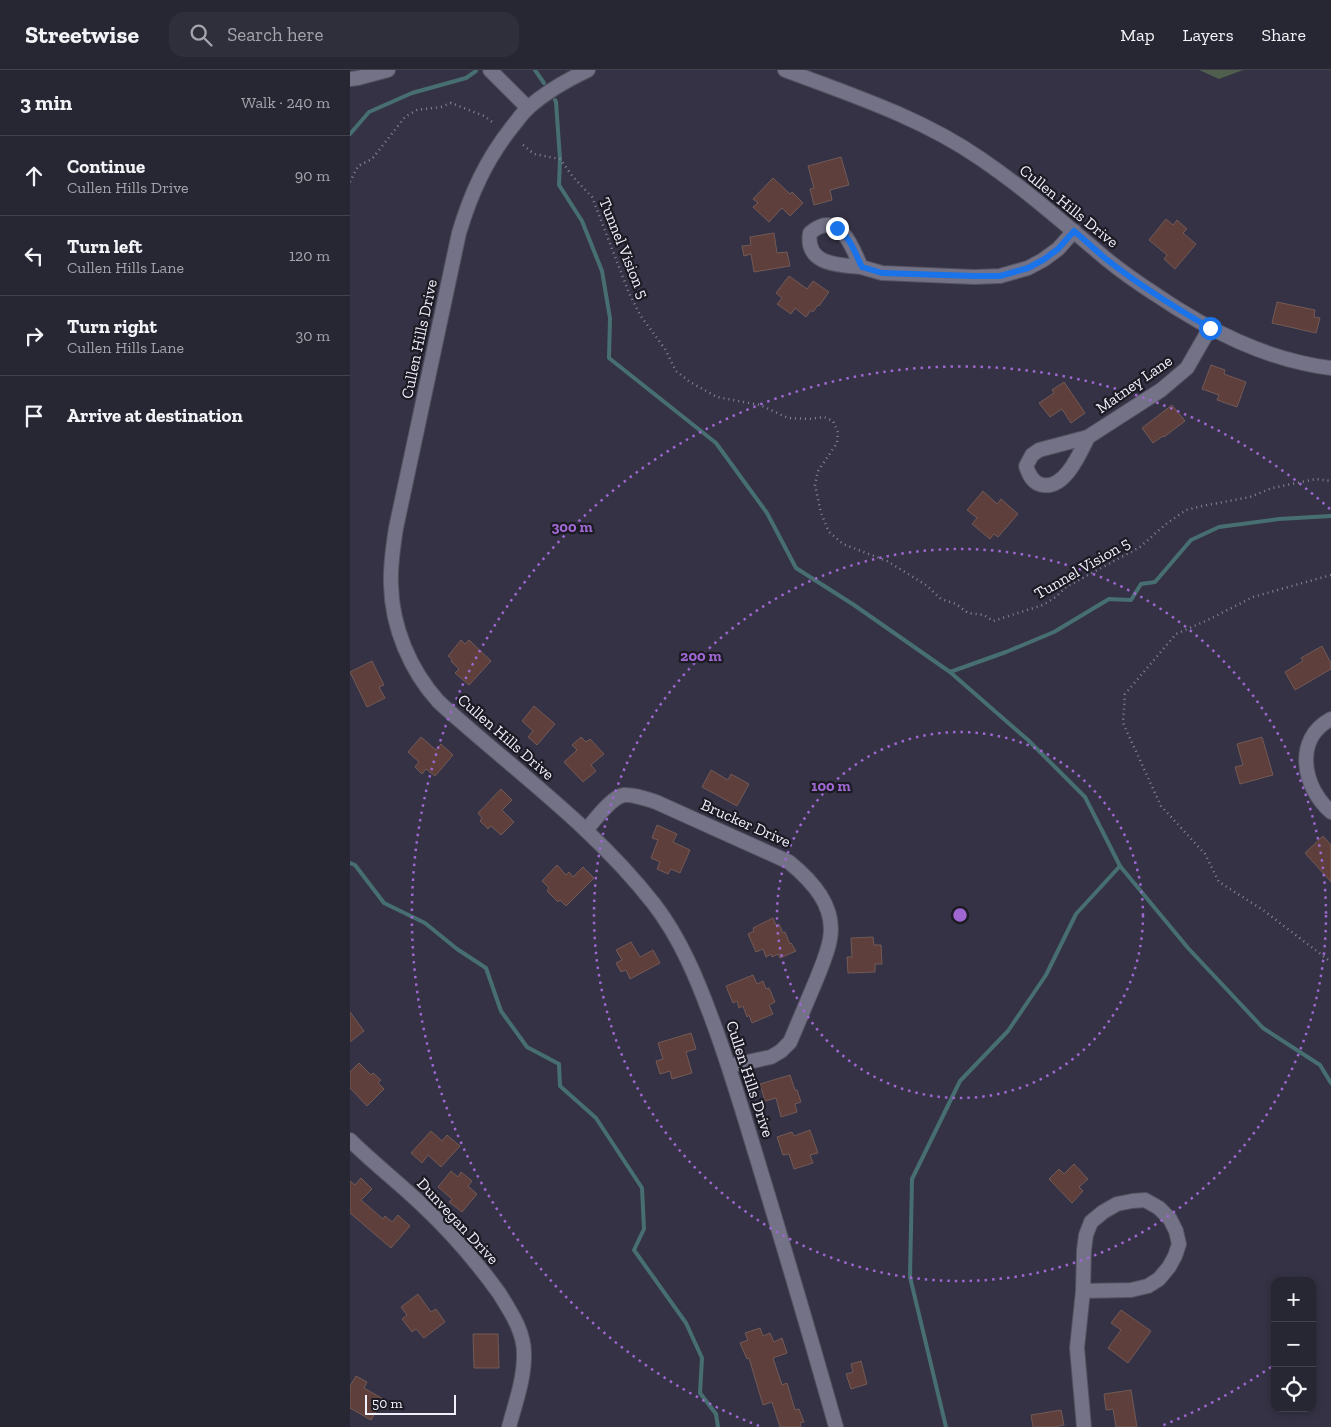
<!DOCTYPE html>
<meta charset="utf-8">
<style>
:root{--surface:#272633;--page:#2f2e3b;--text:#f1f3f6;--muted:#a4a5ac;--line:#43434e}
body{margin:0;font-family:"Zilla Slab",serif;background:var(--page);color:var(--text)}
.controls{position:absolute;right:15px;bottom:15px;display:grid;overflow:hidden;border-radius:10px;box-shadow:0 2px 8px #0003}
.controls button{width:45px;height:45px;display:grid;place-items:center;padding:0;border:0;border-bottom:1px solid var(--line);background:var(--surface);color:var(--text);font:25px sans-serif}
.scale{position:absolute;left:15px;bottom:12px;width:91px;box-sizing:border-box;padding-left:5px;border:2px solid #f0f0fc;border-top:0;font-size:14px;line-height:18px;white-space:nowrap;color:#f0f0fc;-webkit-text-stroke:4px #1c1b24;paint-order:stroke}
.stop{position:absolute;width:15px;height:15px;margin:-11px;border:4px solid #1a73e8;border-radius:50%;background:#fff}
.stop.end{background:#1a73e8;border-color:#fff;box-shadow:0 1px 5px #0008}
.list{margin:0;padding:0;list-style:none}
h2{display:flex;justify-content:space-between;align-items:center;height:65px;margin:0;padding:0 20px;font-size:21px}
h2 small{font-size:16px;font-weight:400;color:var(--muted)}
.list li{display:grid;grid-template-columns:32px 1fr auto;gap:15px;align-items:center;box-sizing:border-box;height:80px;padding:0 20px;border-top:1px solid var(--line)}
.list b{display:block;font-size:19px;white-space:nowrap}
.list p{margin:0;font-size:16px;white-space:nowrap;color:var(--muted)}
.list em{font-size:16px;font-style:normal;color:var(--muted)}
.icon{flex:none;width:28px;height:28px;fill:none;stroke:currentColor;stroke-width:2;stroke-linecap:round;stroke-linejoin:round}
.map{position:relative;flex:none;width:981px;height:1357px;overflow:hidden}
header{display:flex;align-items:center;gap:30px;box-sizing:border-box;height:70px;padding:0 25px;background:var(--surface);border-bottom:1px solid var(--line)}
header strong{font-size:24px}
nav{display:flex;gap:28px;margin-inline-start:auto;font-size:18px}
.search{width:350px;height:45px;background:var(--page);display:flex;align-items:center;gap:12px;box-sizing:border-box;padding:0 18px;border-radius:15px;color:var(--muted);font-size:19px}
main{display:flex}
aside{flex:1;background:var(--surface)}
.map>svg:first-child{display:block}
</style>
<header>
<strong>Streetwise</strong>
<div class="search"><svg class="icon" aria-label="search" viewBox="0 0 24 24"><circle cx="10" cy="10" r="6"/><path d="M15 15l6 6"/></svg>Search here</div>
<nav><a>Map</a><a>Layers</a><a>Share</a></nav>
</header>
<main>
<aside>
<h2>3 min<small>Walk · 240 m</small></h2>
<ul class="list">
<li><svg class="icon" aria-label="ahead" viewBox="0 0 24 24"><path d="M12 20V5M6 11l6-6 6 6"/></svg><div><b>Continue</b><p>Cullen Hills Drive</p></div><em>90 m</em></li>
<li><svg class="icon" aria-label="left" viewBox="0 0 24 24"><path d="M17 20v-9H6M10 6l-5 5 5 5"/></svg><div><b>Turn left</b><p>Cullen Hills Lane</p></div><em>120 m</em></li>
<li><svg class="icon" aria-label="right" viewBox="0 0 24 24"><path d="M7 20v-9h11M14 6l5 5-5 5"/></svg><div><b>Turn right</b><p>Cullen Hills Lane</p></div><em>30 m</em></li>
<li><svg class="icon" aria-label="arrive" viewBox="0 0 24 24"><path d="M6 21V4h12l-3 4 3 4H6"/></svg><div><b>Arrive at destination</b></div></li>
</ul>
</aside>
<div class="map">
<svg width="981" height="1357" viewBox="0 0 981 1357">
<rect width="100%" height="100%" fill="#343244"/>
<polygon fill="#4f5e4d" points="849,0 893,0 869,9"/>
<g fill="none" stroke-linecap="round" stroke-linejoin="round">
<g stroke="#476f71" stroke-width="4">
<polyline points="185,0 194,13"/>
<polyline points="205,30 206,32 210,89 209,115 232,151 252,201 260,248 259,288 366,373 417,443 446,498 504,535 600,602 678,670 735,727 770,796 838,878 913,958 970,995 981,1013"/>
<polyline points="0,64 19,42 62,23 116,8 126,1"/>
<polyline points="600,602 656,582 704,562 759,529 781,530 791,514 805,512 841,470 869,457 929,449 981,446"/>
<polyline points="0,793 5,795 34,833 75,853 107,879 136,898 151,941 177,977 209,994 210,1016 246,1048 292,1118 294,1159 284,1180 336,1253 352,1288 350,1323 366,1344 368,1357"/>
<polyline points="596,1357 560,1207 562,1109 610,1011 658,961 696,905 726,844 770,796"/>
</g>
</g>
<g fill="#5e3f3b" stroke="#725a57">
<polygon points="491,87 499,115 480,120 482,130 464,135 460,119 464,118 458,96"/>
<polygon points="423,108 440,124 442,122 453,133 440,146 432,138 419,152 403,137 408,133 403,129"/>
<polygon points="816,149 823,155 827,150 837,159 833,163 846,174 825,199 814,189 817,185 799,170"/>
<polygon points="424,163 427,183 437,182 440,196 404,202 401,184 394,186 392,176 401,175 400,167"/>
<polygon points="439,206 457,219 463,211 479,222 469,236 468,235 463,242 461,240 456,247 445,238 441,244 427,234 432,228 426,223"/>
<polygon points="927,232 965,240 964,247 970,248 966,263 922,253"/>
<polygon points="861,295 875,300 874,304 896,312 887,337 867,330 869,325 852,319"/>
<polygon points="714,312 735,343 721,353 712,339 700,347 689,333 704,323 702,320"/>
<polygon points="822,335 835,351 814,367 813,366 803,373 792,358"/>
<polygon points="633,421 647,434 651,429 668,444 648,467 644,464 640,469 622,454 627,448 617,440"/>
<polygon points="111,570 115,574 119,570 141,591 119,615 105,603 109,599 101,591 102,589 98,586"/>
<polygon points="972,576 981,593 981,599 945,620 935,602 953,591 951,588"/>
<polygon points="22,591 34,615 29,617 35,628 17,637 0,602"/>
<polygon points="184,636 205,654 187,675 178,667 183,661 172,651"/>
<polygon points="71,667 86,680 91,674 103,685 85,706 76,699 72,704 65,697 69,692 58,682"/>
<polygon points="231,667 236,672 240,669 254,684 241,695 246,701 233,712 214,692 227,680 222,675"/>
<polygon points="912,667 923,705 890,714 885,697 893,695 887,674"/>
<polygon points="361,700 378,710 381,704 399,714 387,736 352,717"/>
<polygon points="151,719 162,730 152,740 164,752 151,765 141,756 138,759 130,751 132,748 128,743"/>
<polygon points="307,755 327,764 323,772 340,780 330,803 321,799 318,804 307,799 310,792 301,788 308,770 302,768"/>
<polygon points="973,766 981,775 981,812 955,783"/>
<polygon points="207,795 216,805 219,802 223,807 233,797 244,808 216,836 210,830 208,832 197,821 199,818 192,811"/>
<polygon points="423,848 426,855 429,854 433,863 435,862 440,874 441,873 446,881 430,888 428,884 422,887 421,884 416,887 413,879 406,882 398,864 404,861 403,858"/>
<polygon points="523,867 524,875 531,875 532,894 525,894 525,902 498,903 497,887 502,887 501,868"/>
<polygon points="281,872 290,887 303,880 310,893 280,909 276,900 271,902 266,893 272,890 266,880"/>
<polygon points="403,905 407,914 413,911 416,919 419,918 425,932 419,935 423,944 402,953 399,945 397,947 393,936 389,938 387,931 383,933 376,916"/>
<polygon points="0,942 14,961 0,972"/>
<polygon points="341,963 346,979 336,982 342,1003 322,1009 320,1001 310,1004 306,991 313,989 308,973"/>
<polygon points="9,993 21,1005 23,1003 31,1010 28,1013 34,1019 17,1036 0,1018 0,1002"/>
<polygon points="440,1005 445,1020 447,1020 451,1032 445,1034 447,1042 431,1047 426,1028 415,1031 410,1014"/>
<polygon points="460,1060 468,1083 460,1085 463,1093 444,1099 439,1084 433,1085 427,1067 442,1062 444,1066"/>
<polygon points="81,1061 92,1071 97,1065 110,1076 91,1097 78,1085 72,1093 61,1083"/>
<polygon points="724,1094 738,1109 729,1117 733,1121 722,1133 699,1109 709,1099 714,1104"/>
<polygon points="101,1101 108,1107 111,1102 122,1111 118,1116 127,1124 112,1142 99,1132 102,1129 88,1117"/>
<polygon points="11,1108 22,1119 11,1130 33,1149 35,1146 42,1152 48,1145 60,1156 41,1178 0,1143 0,1111 5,1115"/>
<polygon points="68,1224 81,1242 86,1239 95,1252 74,1268 66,1259 62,1262 52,1249 57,1245 51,1237"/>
<polygon points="771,1240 801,1261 778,1293 758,1278 771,1260 761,1253"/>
<polygon points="410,1258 413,1266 420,1263 424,1272 432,1268 437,1283 423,1288 432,1315 437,1313 445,1340 449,1339 454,1352 450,1353 451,1357 430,1357 422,1332 413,1335 399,1288 397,1289 390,1273 398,1270 395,1263"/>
<polygon points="123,1264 148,1264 149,1298 124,1298"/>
<polygon points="511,1291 517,1314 501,1319 496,1304 503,1302 501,1294"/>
<polygon points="6,1306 17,1312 14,1318 33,1329 21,1350 0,1338 0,1316"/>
<polygon points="781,1320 787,1357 766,1357 763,1339 756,1340 754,1324"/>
<polygon points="711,1340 714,1355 704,1357 683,1357 681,1345"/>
</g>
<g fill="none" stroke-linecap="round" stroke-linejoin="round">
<defs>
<g id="street">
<polyline points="140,0 178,38"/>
<path d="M238,0C217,10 196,22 179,37C173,42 167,51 162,57C136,90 121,123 109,163L46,458C43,477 40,496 41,515C42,557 60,600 88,631C94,637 101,643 108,649C175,708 249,763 304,834C331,869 348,911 363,952C379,995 392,1039 405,1082C433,1174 460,1265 486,1357"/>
<path d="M435,0C502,25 572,48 631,89C675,119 715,154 755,188C771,201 788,213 805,224C858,260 916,290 981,298"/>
<polyline points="0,9 8,8 38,0"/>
<path d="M511,197C489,195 455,195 460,163C488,139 502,175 511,197L532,203L624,207L650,206L678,198L693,190L708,179L724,161"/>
<path d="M738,367C730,383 715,419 693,415C683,414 679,405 676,396L682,385L689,380L738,367L811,320L837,298L860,258"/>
<path d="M981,649C943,669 953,718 981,742"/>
<path d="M236,760C245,750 261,727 274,725C284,724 297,729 306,732L439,792C462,811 486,836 480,869C478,882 472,895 467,908C458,929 449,951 440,972L431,981L421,987L379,996"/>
<path d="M0,1070C22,1092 48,1112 71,1134C100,1161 126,1191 149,1223C161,1242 175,1263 174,1286C174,1310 165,1334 159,1357"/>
<polyline points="733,1221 781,1220 798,1216 809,1209 819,1197 825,1186 829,1174 826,1161 820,1149 809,1138 795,1130 782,1131 767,1134 753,1142 741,1152 736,1165 734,1180 733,1221 727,1278 734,1357"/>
</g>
</defs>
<use href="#street" stroke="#535261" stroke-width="16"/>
<g stroke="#878696" stroke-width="2.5" stroke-dasharray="1 4" stroke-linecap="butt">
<polyline points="173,75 184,84 210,89 223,107 242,127 279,223 290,245 315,279 326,301 340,312 367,327 410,335 438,348 459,349 474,347 483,351 488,362 487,373 468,401 465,415 471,443 479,462 493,474 537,491 576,515 591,529 606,534 618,543 634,545 643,551 693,535 707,526 716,517 790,477 816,454 836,440 852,436 900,427 922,418 966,409 981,411"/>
<polyline points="0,112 8,96 22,89 55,47 67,40 91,37 101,33 134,46 145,54"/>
<polyline points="981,505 903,527 860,549 826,564 775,624 773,653 811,736 855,784 869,812 913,840 981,892"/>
</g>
<use href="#street" stroke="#737286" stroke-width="14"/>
</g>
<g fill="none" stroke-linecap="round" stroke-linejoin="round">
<path stroke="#1a73e8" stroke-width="6" d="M487,158C500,167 505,183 512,197L532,203L624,206H650L678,198L693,190L708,179L724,161C735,170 745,180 756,189C789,215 824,237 860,258"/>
</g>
<g fill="none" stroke="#9e67d1" stroke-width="2.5" stroke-dasharray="2.5 5">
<circle cx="610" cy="845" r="183"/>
<circle cx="610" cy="845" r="366"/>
<path d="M921 1297A549 549 0 0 1 811 1356M409 1356A549 549 0 1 1 981 440"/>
</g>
<g text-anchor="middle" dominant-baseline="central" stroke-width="4.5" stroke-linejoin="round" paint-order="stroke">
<g font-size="16" fill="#f0f0fc" stroke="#1c1b24">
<text transform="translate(719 136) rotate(39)">Cullen Hills Drive</text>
<text transform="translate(274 178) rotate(68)">Tunnel Vision 5</text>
<text transform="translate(69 269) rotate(-78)">Cullen Hills Drive</text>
<text transform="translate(784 314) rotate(-35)">Matney Lane</text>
<text transform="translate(732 498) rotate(-30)">Tunnel Vision 5</text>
<text transform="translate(156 667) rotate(41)">Cullen Hills Drive</text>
<text transform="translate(396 753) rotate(24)">Brucker Drive</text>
<text transform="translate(400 1009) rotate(72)">Cullen Hills Drive</text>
<text transform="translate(108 1151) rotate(47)">Dunvegan Drive</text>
</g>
</g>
<circle cx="610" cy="845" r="8" fill="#9e67d1" stroke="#1c1b24" stroke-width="2.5"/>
<g font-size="15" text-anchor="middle" font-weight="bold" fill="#9e67d1" stroke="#1c1b24" stroke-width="4.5" stroke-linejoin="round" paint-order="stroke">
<text x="222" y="462">300 m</text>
<text x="351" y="591">200 m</text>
<text x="481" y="721">100 m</text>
</g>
</svg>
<div class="controls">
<button>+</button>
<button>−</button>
<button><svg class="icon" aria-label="locate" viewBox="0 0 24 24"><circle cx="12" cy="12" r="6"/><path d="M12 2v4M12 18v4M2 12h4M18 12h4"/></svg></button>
</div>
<div class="scale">50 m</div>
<div class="stop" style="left:860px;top:258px"></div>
<div class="stop end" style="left:487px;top:158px"></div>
</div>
</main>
